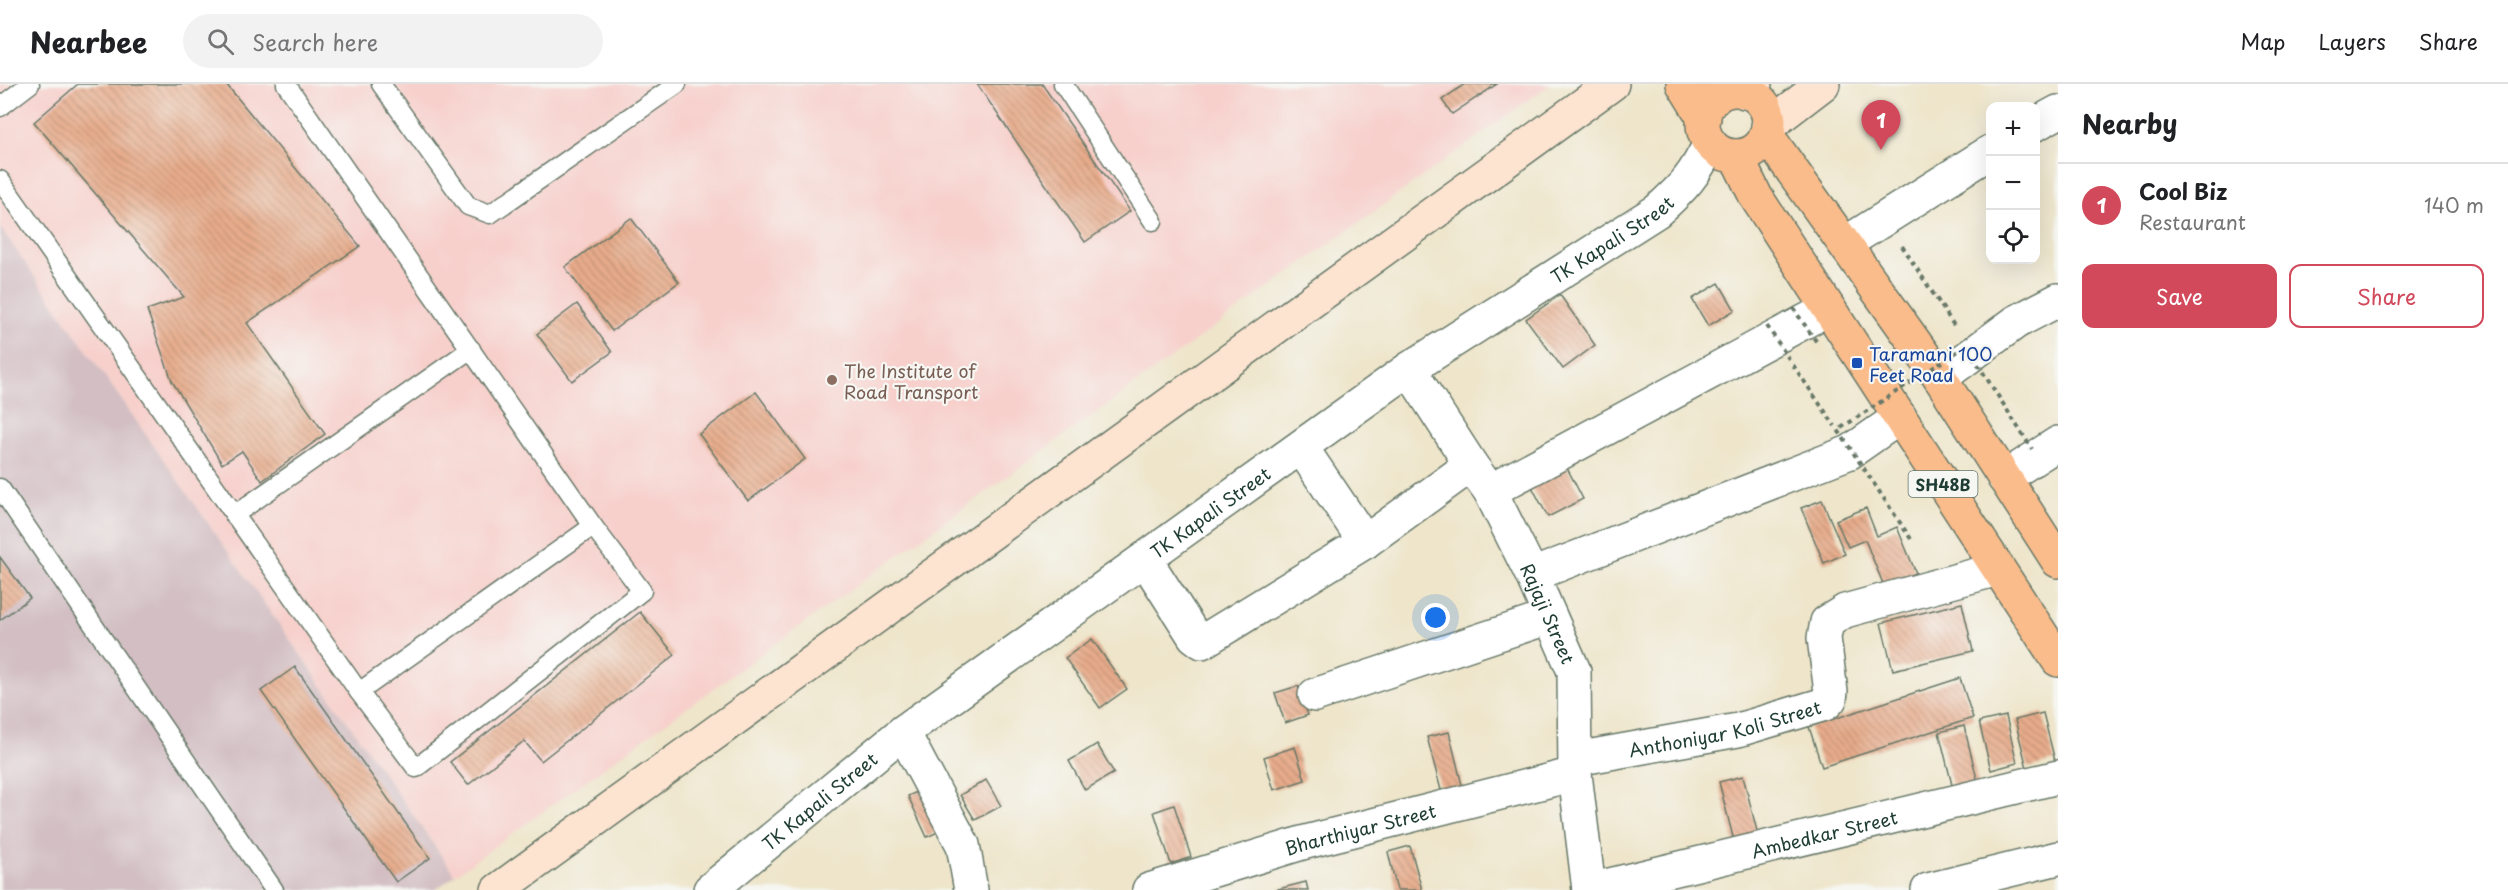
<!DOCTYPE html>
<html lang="en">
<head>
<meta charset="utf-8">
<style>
  body { margin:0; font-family:"Playpen Sans",sans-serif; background:#f2f2f2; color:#202124 }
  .controls { position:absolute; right:18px; top:18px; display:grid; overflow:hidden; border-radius:12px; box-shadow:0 6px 24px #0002 }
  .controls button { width:54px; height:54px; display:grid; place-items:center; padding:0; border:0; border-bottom:2px solid #e0e0e0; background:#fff; color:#202124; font:30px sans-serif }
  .you { position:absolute; left:1436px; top:534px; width:21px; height:21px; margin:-15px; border:4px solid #fff; border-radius:50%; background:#1a73e8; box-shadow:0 0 0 9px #1a73e833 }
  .badge { display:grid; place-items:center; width:39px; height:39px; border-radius:50%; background:#d1495b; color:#fff; font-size:20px; font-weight:700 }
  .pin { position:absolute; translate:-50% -50px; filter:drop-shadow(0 2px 3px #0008) }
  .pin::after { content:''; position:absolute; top:32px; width:21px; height:18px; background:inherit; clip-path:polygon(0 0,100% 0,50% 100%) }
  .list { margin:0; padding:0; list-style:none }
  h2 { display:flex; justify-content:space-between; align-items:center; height:78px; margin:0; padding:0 24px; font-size:26px }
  h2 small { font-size:20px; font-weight:400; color:#757577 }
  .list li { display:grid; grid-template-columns:39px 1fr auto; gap:18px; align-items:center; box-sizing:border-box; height:84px; padding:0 24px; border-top:2px solid #e0e0e0 }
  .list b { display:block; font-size:22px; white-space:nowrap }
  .list p { margin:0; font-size:20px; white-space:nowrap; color:#757577 }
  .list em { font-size:20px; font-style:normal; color:#757577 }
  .actions { display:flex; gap:12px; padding:18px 24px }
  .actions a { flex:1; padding:14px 0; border:2px solid #d1495b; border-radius:12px; text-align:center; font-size:21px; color:#d1495b }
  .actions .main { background:#d1495b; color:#fff }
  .icon { flex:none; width:33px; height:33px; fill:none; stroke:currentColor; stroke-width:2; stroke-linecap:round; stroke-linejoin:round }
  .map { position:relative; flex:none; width:2058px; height:806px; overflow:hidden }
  header { display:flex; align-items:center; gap:36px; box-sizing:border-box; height:84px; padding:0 30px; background:#fff; border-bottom:2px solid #e0e0e0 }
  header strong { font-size:28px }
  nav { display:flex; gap:33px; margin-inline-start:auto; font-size:21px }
  .search { width:420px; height:54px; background:#f2f2f2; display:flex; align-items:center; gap:15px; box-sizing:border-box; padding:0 21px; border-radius:33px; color:#757577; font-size:22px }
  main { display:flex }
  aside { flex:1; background:#fff }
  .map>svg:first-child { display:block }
  .built { fill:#f7d0cc }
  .industrial { fill:#d2bec3 }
  .building { fill:url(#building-back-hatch) }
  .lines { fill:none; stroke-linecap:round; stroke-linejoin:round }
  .lane-casing { stroke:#677868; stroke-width:21 }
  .street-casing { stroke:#677868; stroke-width:36 }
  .secondary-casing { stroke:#677868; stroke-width:36 }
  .primary-casing { stroke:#677868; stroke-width:36 }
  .path { stroke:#677868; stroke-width:4; stroke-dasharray:4.5 4.5; stroke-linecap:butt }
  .lane { stroke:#fff; stroke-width:18 }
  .street { stroke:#fff; stroke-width:33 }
  .secondary { stroke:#fde4d1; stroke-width:33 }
  .primary { stroke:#fabc8b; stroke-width:33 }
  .path-bridge { stroke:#677868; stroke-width:4; stroke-dasharray:4.5 4.5; stroke-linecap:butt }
  .transit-dot { fill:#1a4fb4; stroke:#f6f6f2; stroke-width:2 }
  .education-dot { fill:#8d6e63; stroke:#f6f6f2; stroke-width:2 }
  .labels { text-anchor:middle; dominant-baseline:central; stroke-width:4.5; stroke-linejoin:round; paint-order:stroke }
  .shield { fill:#f6f6f2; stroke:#60746d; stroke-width:1.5 }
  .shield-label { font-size:16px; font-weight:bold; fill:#1f3d34 }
  .street-label { font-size:18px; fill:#1f3d34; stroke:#f6f6f2 }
  .transit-label { font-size:18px; fill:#164399; stroke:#f6f6f2; text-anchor:start }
  .education-label { font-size:18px; fill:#785e54; stroke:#f6f6f2; text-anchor:start }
</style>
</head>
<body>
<header>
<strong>Nearbee</strong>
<div class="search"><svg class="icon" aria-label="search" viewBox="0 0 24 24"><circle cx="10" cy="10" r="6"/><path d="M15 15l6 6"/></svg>Search here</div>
<nav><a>Map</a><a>Layers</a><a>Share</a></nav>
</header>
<main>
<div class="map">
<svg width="2058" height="806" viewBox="0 0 2058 806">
  <defs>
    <pattern id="building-back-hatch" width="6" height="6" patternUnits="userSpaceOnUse" patternTransform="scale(1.5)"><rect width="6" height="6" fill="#e8ac8b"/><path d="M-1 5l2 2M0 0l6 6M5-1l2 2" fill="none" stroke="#bb8d72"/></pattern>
  </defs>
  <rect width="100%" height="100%" fill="#f6f6f2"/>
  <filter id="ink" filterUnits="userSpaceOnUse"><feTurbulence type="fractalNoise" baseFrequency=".0167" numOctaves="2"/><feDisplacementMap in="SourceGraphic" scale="12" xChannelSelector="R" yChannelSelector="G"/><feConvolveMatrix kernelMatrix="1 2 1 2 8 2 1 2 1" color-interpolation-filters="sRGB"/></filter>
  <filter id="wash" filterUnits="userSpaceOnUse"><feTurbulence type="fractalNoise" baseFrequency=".008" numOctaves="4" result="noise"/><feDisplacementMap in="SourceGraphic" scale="24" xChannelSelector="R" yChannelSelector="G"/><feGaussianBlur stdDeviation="1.35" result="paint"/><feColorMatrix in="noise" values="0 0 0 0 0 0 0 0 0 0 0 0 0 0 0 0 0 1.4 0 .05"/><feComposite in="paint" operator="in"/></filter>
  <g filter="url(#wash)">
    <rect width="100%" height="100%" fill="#eee5ca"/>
    <path class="built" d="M0 0H1551L455 791 0 143Z"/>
    <path class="industrial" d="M0 143 455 791 435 806H0Z"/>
    <g id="blocks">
      <g class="building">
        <path d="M78 0H226L360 162 247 239 325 350 262 397 242 367 222 380 172 297 147 226 184 213 34 38Z"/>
        <path d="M977 0H1042L1130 127 1085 158Z"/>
        <path d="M1465 0H1497L1452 30 1442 16Z"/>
        <path d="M631 134 679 198 612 247 565 183Z"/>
        <path d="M1719 199 1735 226 1708 242 1692 215Z"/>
        <path d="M1560 211 1595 261 1563 285 1526 235Z"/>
        <path d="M577 220 612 268 572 297 537 250Z"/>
        <path d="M756 308 805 375 748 417 699 350Z"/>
        <path d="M1565 380 1583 415 1548 433 1530 399Z"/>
        <path d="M1822 416 1845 470 1824 479 1801 424Z"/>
        <path d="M1866 424 1877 452 1897 443 1916 489 1884 502 1865 456 1848 463 1836 436Z"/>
        <path d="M0 473 30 514 0 536Z"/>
        <path d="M1962 519 1973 567 1893 586 1881 539Z"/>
        <path d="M640 528 675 571 541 677 524 657 468 701 450 678Z"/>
        <path d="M1092 555 1127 605 1100 624 1065 574Z"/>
        <path d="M295 583 430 774 396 798 261 607Z"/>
        <path d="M1960 594 1973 634 1822 683 1809 643Z"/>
        <path d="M1298 602 1308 631 1285 639 1275 609Z"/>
        <path d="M2043 629 2055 677 2027 684 2015 636Z"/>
        <path d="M2006 632 2017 679 1991 686 1979 638Z"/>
        <path d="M1964 642 1979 703 1954 709 1939 648Z"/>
        <path d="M1449 648 1463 705 1442 710 1427 653Z"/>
        <path d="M1097 660 1114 689 1085 706 1069 677Z"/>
        <path d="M1295 663 1305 696 1274 706 1264 673Z"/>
        <path d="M1743 692 1759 755 1735 761 1719 698Z"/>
        <path d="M986 696 1001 722 975 736 960 711Z"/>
        <path d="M927 703 947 744 927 753 908 712Z"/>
        <path d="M1174 721 1191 773 1171 780 1154 728Z"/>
        <path d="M1410 762 1422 806H1397L1388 768Z"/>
        <path d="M1306 798 1308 806H1278V805Z"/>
      </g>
    </g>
  </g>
  <g filter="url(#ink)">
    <use href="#blocks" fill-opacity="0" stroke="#677868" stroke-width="1.5"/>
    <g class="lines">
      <defs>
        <g id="lane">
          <path d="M381 0 468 122 490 130 677 0"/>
          <path d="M1063 0 1153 137"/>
          <path d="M0 23 30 0"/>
          <path d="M0 96 359 608 416 684 642 507 593 442 286 0"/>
          <path d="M0 404 274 806"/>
          <path d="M234 431 471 265"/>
          <path d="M359 608 593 442"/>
        </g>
        <g id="street">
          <path d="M2036 40 2058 28"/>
          <path d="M1846 159 1990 68"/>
          <path id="s1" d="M1409 285 1471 381 1490 407 1532 491 1574 587 1575 690 1589 806"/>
          <path d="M1940 294 2016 238 2058 216"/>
          <path d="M1301 363 1365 458"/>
          <path d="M2004 394 2058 359"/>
          <path d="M1490 407 1828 225"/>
          <path d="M1145 475 1194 552 1202 558 1365 458 1471 381"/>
          <path d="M1532 491 1850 368 1900 333"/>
          <path d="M1315 611 1550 533"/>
          <path d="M903 648 963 761 971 806"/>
          <path id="s2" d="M1576 675 1738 646 1825 620 1830 615 1831 608 1824 554 1827 538 1845 527 1998 485"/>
          <path id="s3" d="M710 806 903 648 1409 285 1657 127C1684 103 1695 91 1710 59"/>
          <path id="s4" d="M1149 806 1302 759 1575 690"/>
          <path id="s5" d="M1589 806 2058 693"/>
          <path d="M1928 806 2058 774"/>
        </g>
        <g id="secondary">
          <path d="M1745 8 1755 0"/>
          <path d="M1768 42 1823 0"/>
          <path d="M498 806 1612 0"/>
        </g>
        <g id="primary">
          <path d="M1683 0 1704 34"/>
          <circle cx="1736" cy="39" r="33"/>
          <path d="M1766 50 1940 294 2058 477"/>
          <path d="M1736 72 1756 113 2058 576"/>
        </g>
      </defs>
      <use href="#lane" class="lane-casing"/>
      <use href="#street" class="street-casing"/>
      <use href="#secondary" class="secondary-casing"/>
      <use href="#primary" class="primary-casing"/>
      <g class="path">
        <path d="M1902 162 1955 243"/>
        <path d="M1793 281 1835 342"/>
      </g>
      <use href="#lane" class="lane"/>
      <use href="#street" class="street"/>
      <use href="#secondary" class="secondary"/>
      <use href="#primary" class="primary"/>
      <g class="path-bridge">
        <path d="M1793 224 1818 260"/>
        <path d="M1767 242 1789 275"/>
        <path d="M1911 455 1838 346 1966 262 2032 365"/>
      </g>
    </g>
  </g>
  <rect class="transit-dot" x="1851" y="273" width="12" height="12" rx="3"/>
  <circle class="education-dot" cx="832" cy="296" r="6"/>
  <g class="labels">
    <rect class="shield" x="1908.5" y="387" width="69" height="26" rx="4.5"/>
    <g class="shield-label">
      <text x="1943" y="400">SH48B</text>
    </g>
    <g class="street-label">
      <text stroke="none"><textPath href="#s3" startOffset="1113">TK Kapali Street</textPath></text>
      <text stroke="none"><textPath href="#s3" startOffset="627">TK Kapali Street</textPath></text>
      <text stroke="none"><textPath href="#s1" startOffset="282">Rajaji Street</textPath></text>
      <text stroke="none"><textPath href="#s2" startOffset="152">Anthoniyar Koli Street</textPath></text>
      <text stroke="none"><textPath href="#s3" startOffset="141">TK Kapali Street</textPath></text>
      <text stroke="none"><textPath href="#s4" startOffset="220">Bharthiyar Street</textPath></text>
      <text stroke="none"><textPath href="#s5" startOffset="242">Ambedkar Street</textPath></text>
    </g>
    <g class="transit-label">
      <text x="1869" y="269">Taramani 100<tspan x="1869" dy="21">Feet Road</tspan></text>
    </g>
    <g class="education-label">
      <text x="844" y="286">The Institute of<tspan x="844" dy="21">Road Transport</tspan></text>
    </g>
  </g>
</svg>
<div class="controls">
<button>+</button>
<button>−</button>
<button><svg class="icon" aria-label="locate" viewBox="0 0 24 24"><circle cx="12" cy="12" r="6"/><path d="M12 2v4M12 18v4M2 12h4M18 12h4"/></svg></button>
</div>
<div class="you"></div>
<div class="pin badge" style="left:1881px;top:66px">1</div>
</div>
<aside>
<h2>Nearby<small></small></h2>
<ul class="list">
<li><span class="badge">1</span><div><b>Cool Biz</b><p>Restaurant</p></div><em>140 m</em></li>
</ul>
<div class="actions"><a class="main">Save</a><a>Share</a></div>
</aside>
</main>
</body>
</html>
